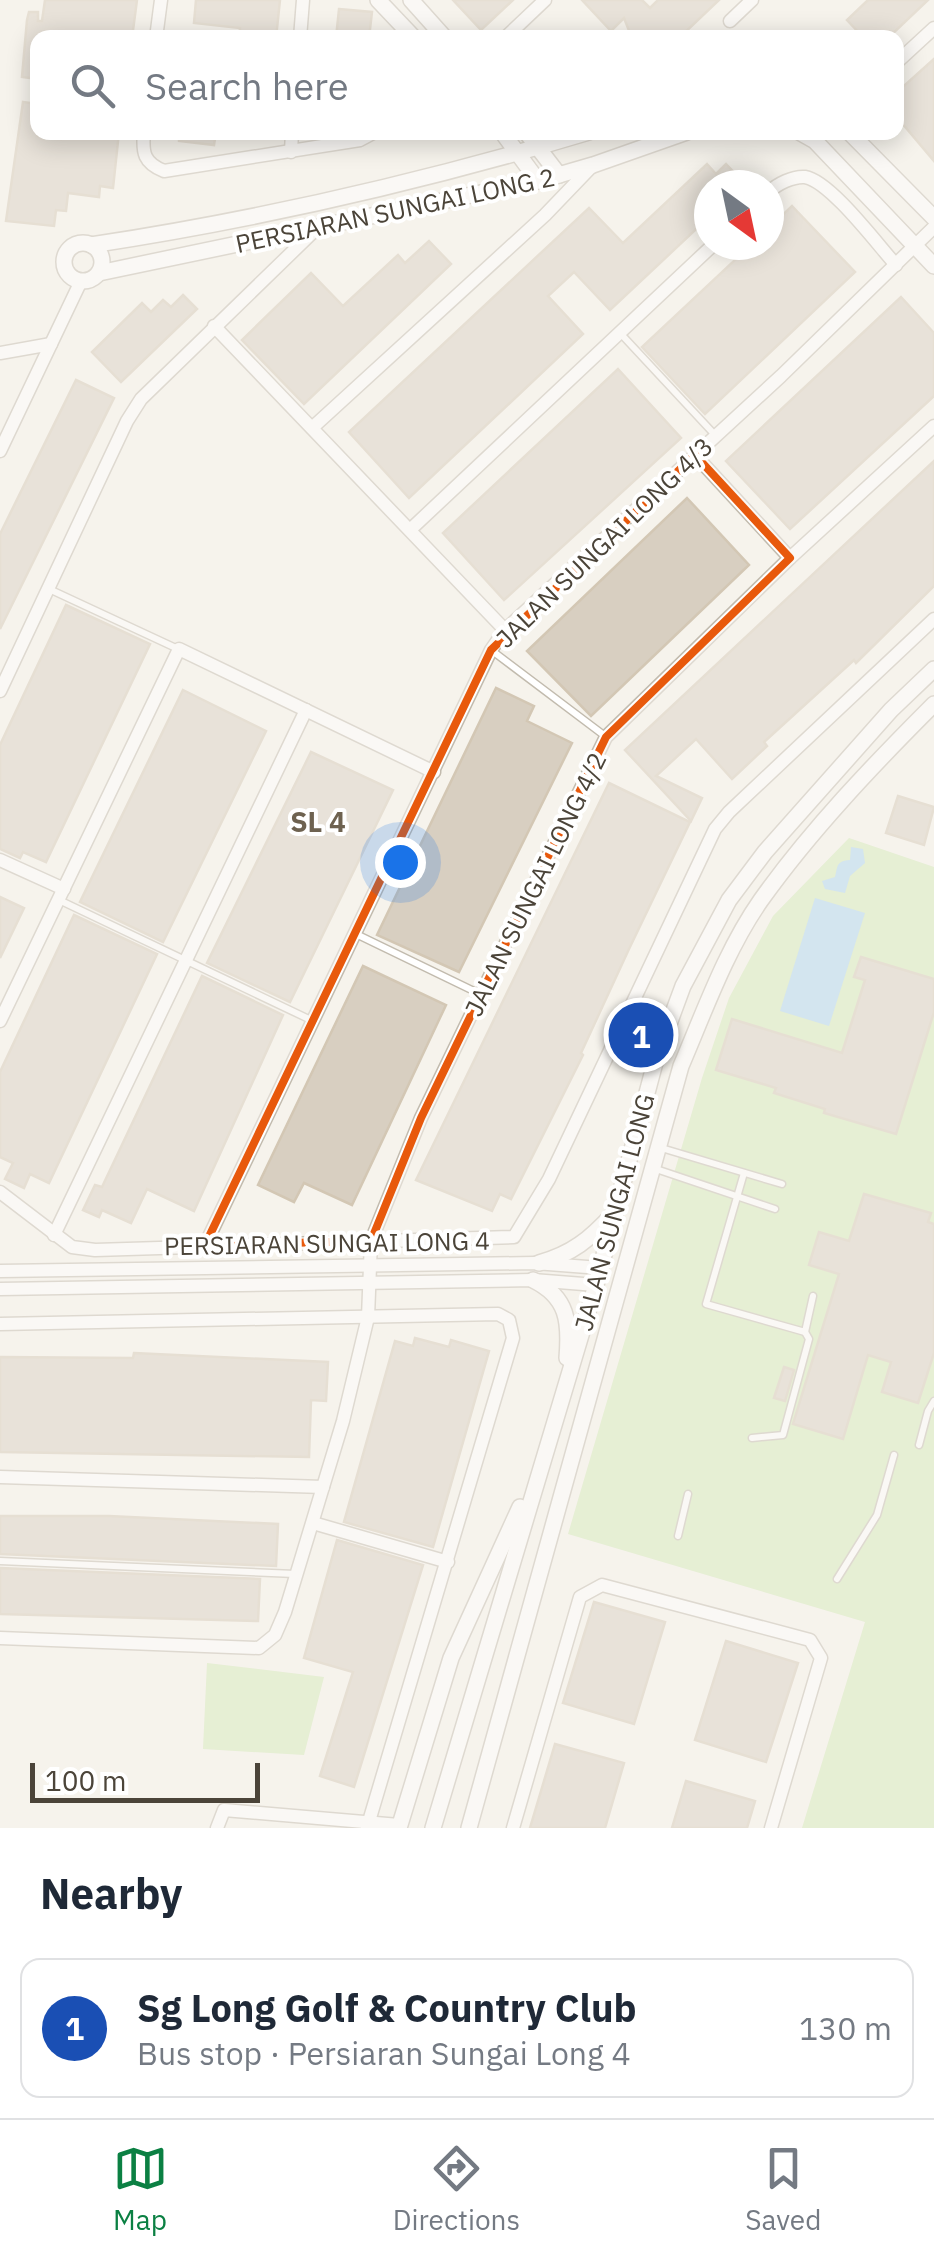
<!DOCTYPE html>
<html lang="en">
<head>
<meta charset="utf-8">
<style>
  body { margin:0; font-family:"IBM Plex Sans",sans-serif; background:#f2f2f3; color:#1f2937 }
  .compass { position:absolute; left:694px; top:170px; width:90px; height:90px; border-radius:50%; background:#fff; box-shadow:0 5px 25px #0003; rotate:147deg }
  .scale { position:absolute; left:30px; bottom:25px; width:230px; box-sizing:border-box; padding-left:10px; border:5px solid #4b4439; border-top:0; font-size:28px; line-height:35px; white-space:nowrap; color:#4b4439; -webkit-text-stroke:8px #fff; paint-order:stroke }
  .you { position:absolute; left:400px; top:862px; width:35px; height:35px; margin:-25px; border:8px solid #fff; border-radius:50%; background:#1a73e8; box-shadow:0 0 0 15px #1a73e833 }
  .badge { display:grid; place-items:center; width:65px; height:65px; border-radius:50%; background:#0b8043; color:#fff; font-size:32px; font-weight:700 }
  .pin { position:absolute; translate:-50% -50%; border:5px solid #fff; box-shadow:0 2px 10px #0006 }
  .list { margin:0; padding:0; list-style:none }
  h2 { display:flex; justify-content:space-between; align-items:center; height:130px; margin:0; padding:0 40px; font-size:42px }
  h2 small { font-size:32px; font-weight:400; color:#747a83 }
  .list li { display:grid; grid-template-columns:65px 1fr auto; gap:30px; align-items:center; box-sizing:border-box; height:140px; margin:0 20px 20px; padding:0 20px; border:2px solid #e0e1e3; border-radius:20px }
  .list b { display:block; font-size:38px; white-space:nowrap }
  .list p { margin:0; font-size:32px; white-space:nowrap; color:#747a83 }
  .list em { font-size:32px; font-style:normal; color:#747a83 }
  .icon { flex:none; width:55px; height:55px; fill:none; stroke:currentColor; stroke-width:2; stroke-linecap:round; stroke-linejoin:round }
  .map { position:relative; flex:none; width:934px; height:1828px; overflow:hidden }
  .search { position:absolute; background:#fff; box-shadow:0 5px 25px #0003; left:30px; right:30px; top:30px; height:110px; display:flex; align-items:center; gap:25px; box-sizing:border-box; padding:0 35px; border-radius:20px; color:#747a83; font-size:38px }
  .sheet { height:290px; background:#fff }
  nav { display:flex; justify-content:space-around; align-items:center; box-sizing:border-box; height:140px; border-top:2px solid #e0e1e3; background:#fff; font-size:28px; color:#747a83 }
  nav a { display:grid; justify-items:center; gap:5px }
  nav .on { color:#0b8043 }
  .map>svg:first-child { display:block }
  .green { fill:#d2eab5 }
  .water { fill:#a9d4f2 }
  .building { fill:#d8cfc1; stroke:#d3c7b4; stroke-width:2.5 }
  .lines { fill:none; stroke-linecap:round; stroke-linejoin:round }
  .service-casing { stroke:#c2bbae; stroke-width:9 }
  .minor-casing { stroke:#c2bbae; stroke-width:15 }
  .tertiary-casing { stroke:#c2bbae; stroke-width:18 }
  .service { stroke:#fff; stroke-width:6 }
  .minor { stroke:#fff; stroke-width:12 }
  .tertiary { stroke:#fff; stroke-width:15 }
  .marked { fill:none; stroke:#e8590c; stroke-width:8; stroke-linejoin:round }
  .labels { text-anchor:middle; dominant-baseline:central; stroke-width:8; stroke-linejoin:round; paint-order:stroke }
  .street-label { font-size:25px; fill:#4b4439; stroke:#fff }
  .neighbourhood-label { font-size:28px; font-weight:bold; fill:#6e6250; stroke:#fff }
</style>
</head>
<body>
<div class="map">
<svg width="934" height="1828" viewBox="0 0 934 1828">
  <rect width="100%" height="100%" fill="#f6f3ec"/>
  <g class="green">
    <path d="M849 838 934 867V1828H802L865 1622 568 1534 702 1078 729 998 773 916Z"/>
    <path d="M207 1663 324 1677 304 1755 203 1749Z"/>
  </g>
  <g class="water">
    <path d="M851 847 863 849 865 863 850 876 845 893 825 889 822 881 835 877C838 866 836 861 850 860Z"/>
    <path d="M815 898 865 913 829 1026 780 1011Z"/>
  </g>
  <g class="building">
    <path d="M45 0H137L132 38H38V79L22 77 27 20 29 12H38V21H42Z"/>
    <path d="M196 0H280L276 38H239L240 28 194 23Z"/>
    <path d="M453 0H513L481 30Z"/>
    <path d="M582 0H642L650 8 658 0H719L679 38H632L624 18 611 31Z"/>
    <path d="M868 0H928L888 38H864L847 20Z"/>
    <path d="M339 9 372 12 369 38H336Z"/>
    <path d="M934 59V161L896 116V93Z"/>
    <path d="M23 102 38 104V136L61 139 62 132H119L113 188 100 186 99 197 68 193 66 211 56 210 54 226 6 221Z"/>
    <path d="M179 132H216L214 145 179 141Z"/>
    <path d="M707 164 716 174 726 164 746 185H709V217L610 310 574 272 548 296 583 334 409 498 349 432 589 208 623 243Z"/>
    <path d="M792 206 855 272 705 414 642 347 751 245H769V228Z"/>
    <path d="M429 241 451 264 304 404 242 340 311 273 343 306 398 255 405 263Z"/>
    <path d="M183 295 197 309 121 382 92 352 142 303 151 312 163 300 171 307Z"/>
    <path d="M901 297 934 333V396L790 529 726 461Z"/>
    <path d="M618 369 681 438 504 600 443 533Z"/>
    <path d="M76 380 114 398 0 629V534Z"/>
    <path d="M934 461V586L856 663 854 660 764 742 767 746 732 779 696 739 656 776 702 798 691 821 625 750Z"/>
    <path d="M687 498 749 565 591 716 527 651Z"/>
    <path d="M66 605 150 644 46 862 23 852 20 858 0 849V745Z"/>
    <path d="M496 688 534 706 527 721 572 743 459 972 377 935Z"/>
    <path d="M183 690 266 731 163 942 80 902Z"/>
    <path d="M311 752 393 790 290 1002 207 963Z"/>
    <path d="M609 783 690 822 629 949 581 1053 583 1055 511 1199 500 1194 492 1211 416 1180Z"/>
    <path d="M898 796 934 807 924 845 886 833Z"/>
    <path d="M0 897 24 908 0 958Z"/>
    <path d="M74 915 157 954 49 1183 30 1174 24 1188 5 1179 13 1163 0 1157V1072Z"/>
    <path d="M861 957 934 979V1012L896 1134 824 1113 825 1109 774 1093 776 1088 716 1070 732 1019 842 1053 865 980 854 977Z"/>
    <path d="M363 966 446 1005 352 1205 304 1183 294 1202 258 1185Z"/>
    <path d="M202 976 283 1015 194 1211 147 1189 131 1223 102 1210 99 1217 83 1210 95 1185 102 1187Z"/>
    <path d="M864 1194 931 1213 928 1222 934 1224V1353L918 1403 882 1392 891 1362 868 1355 843 1439 793 1424 839 1274 809 1265 819 1232 849 1241Z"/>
    <path d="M415 1338 449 1347 451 1340 489 1351 433 1547 344 1522 395 1341 413 1346Z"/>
    <path d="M134 1353 328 1362 326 1401 311 1400 309 1457 0 1452V1357L133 1358Z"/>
    <path d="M784 1367 794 1370 785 1401 774 1398Z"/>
    <path d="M0 1516H109L278 1524 276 1566 0 1554Z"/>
    <path d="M337 1540 423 1565 354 1787 320 1776 353 1672 304 1658Z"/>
    <path d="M0 1568 260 1579 258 1621 0 1614Z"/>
    <path d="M594 1602 665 1622 634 1724 563 1703Z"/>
    <path d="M726 1641 798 1663 766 1762 695 1740Z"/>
    <path d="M555 1744 624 1763 605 1828H530Z"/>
    <path d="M686 1781 755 1801 747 1828H672Z"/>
  </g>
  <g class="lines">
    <defs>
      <g id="service">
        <path d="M621 334 715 435"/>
        <path d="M49 589 178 649"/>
        <path d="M491 650 605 736"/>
        <path d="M59 900 313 1021"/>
        <path d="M356 934 480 994"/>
        <path d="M658 1147 782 1184"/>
        <path d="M653 1168 775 1209"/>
        <path d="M744 1173 706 1304 805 1332 813 1296"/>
        <path d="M752 1438 783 1435 809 1339 805 1332"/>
        <path d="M919 1445 928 1411 934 1401"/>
        <path d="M678 1536 688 1494"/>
        <path d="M0 1561 295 1574"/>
        <path d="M837 1579 877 1515 894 1455"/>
      </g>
      <g id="minor">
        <path d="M730 21 752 0"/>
        <path d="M156 38 161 0"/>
        <path d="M300 38 303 0"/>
        <path d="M505 38 545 0"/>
        <path d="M896 63 934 28"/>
        <path d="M144 132C142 153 144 163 164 171L360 140 375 132"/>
        <path d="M291 152 292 132"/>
        <path d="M769 192C777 184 793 176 805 177 830 181 877 244 896 265"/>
        <path d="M214 326 505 630"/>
        <path d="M0 353 51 344"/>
        <path d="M312 428 545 215 593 165"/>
        <path d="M0 451 81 281"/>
        <path d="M695 455 790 558"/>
        <path d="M411 529 713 245"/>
        <path d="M0 691 127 421 141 399 317 228"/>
        <path d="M0 860 64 889"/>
        <path d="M0 1021 179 649 434 772"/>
        <path d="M0 1192 72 1247 95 1250 514 1237 549 1179 715 829 729 812 934 619"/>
        <path d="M54 1235 306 710"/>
        <path d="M205 1245 491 650 505 630 781 376 934 227"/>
        <path d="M0 1271 535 1263 600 1268"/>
        <path d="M0 1289 533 1280 596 1285"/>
        <path d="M0 1324 498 1314 509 1320 513 1338 367 1828"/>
        <path d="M0 1477 323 1487"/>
        <path d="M313 1523 448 1562"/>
        <path d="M0 1638 259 1648 275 1635 285 1612 343 1421 368 1317 371 1241 421 1118 606 737 790 558 934 426"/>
        <path d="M217 1828 224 1810 399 1825"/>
        <path d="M513 1828 580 1597 602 1585 810 1640 821 1658 771 1828"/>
      </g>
      <g id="tertiary">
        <path d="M378 0 414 38"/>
        <path d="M411 0 445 38"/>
        <path d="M502 132 538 181"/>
        <path d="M526 132 559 175"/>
        <path d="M799 132 815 141 934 266"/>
        <path d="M849 132 934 218"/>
        <circle cx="83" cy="262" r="19"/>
        <path d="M91 245C256 220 429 180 589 132"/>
        <path d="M99 273 538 181 593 165 687 132"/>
        <path d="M539 1263C572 1254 590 1239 613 1214"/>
        <path d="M533 1280C568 1297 570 1322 567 1358"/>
        <path d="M399 1828 451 1658 520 1507"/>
        <path d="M433 1828 596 1285 656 1059 683 986 729 900 765 852 891 710 934 669"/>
        <path d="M469 1828 681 1066C705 1010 726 950 761 900 811 830 873 765 934 704"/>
      </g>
    </defs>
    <use href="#service" class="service-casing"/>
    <use href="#minor" class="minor-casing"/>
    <use href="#tertiary" class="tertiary-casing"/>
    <use href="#service" class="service"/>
    <use href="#minor" class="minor"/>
    <use href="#tertiary" class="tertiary"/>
  </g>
  <path d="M0 0H934V1828H0ZM695 455 790 558 606 737 421 1118 371 1241 205 1245 491 650Z" fill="#f6f3ec" fill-opacity=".55" fill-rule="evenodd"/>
  <path class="marked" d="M695 455 790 558 606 737 421 1118 371 1241 205 1245 491 650Z"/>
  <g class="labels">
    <g class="street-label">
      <text transform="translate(395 210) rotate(-12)">PERSIARAN SUNGAI LONG 2</text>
      <text transform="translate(604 542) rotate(-44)">JALAN SUNGAI LONG 4/3</text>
      <text transform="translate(535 884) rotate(-64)">JALAN SUNGAI LONG 4/2</text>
      <text transform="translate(614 1212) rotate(-75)">JALAN SUNGAI LONG</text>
      <text transform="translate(327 1243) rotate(-1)">PERSIARAN SUNGAI LONG 4</text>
    </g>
    <g class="neighbourhood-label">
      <text x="318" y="821">SL 4</text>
    </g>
  </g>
</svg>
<svg class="compass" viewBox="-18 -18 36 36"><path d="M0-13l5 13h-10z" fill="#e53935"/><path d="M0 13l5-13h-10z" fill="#747a83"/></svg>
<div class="scale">100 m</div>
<div class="you"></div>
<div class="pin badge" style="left:641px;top:1035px;background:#1a4fb4">1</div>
<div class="search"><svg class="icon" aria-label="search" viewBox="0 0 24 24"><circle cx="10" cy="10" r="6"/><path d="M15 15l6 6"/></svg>Search here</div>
</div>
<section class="sheet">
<h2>Nearby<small></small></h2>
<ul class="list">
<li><span class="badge" style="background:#1a4fb4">1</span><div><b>Sg Long Golf &amp; Country Club</b><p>Bus stop · Persiaran Sungai Long 4</p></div><em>130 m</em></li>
</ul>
</section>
<nav>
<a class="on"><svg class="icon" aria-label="map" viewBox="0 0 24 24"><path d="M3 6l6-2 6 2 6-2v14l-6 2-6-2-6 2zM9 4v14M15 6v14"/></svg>Map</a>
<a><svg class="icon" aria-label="directions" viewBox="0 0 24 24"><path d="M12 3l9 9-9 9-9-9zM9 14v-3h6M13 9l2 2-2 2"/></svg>Directions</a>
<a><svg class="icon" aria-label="saved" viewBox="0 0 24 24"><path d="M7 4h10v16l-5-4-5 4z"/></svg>Saved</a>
</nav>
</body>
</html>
